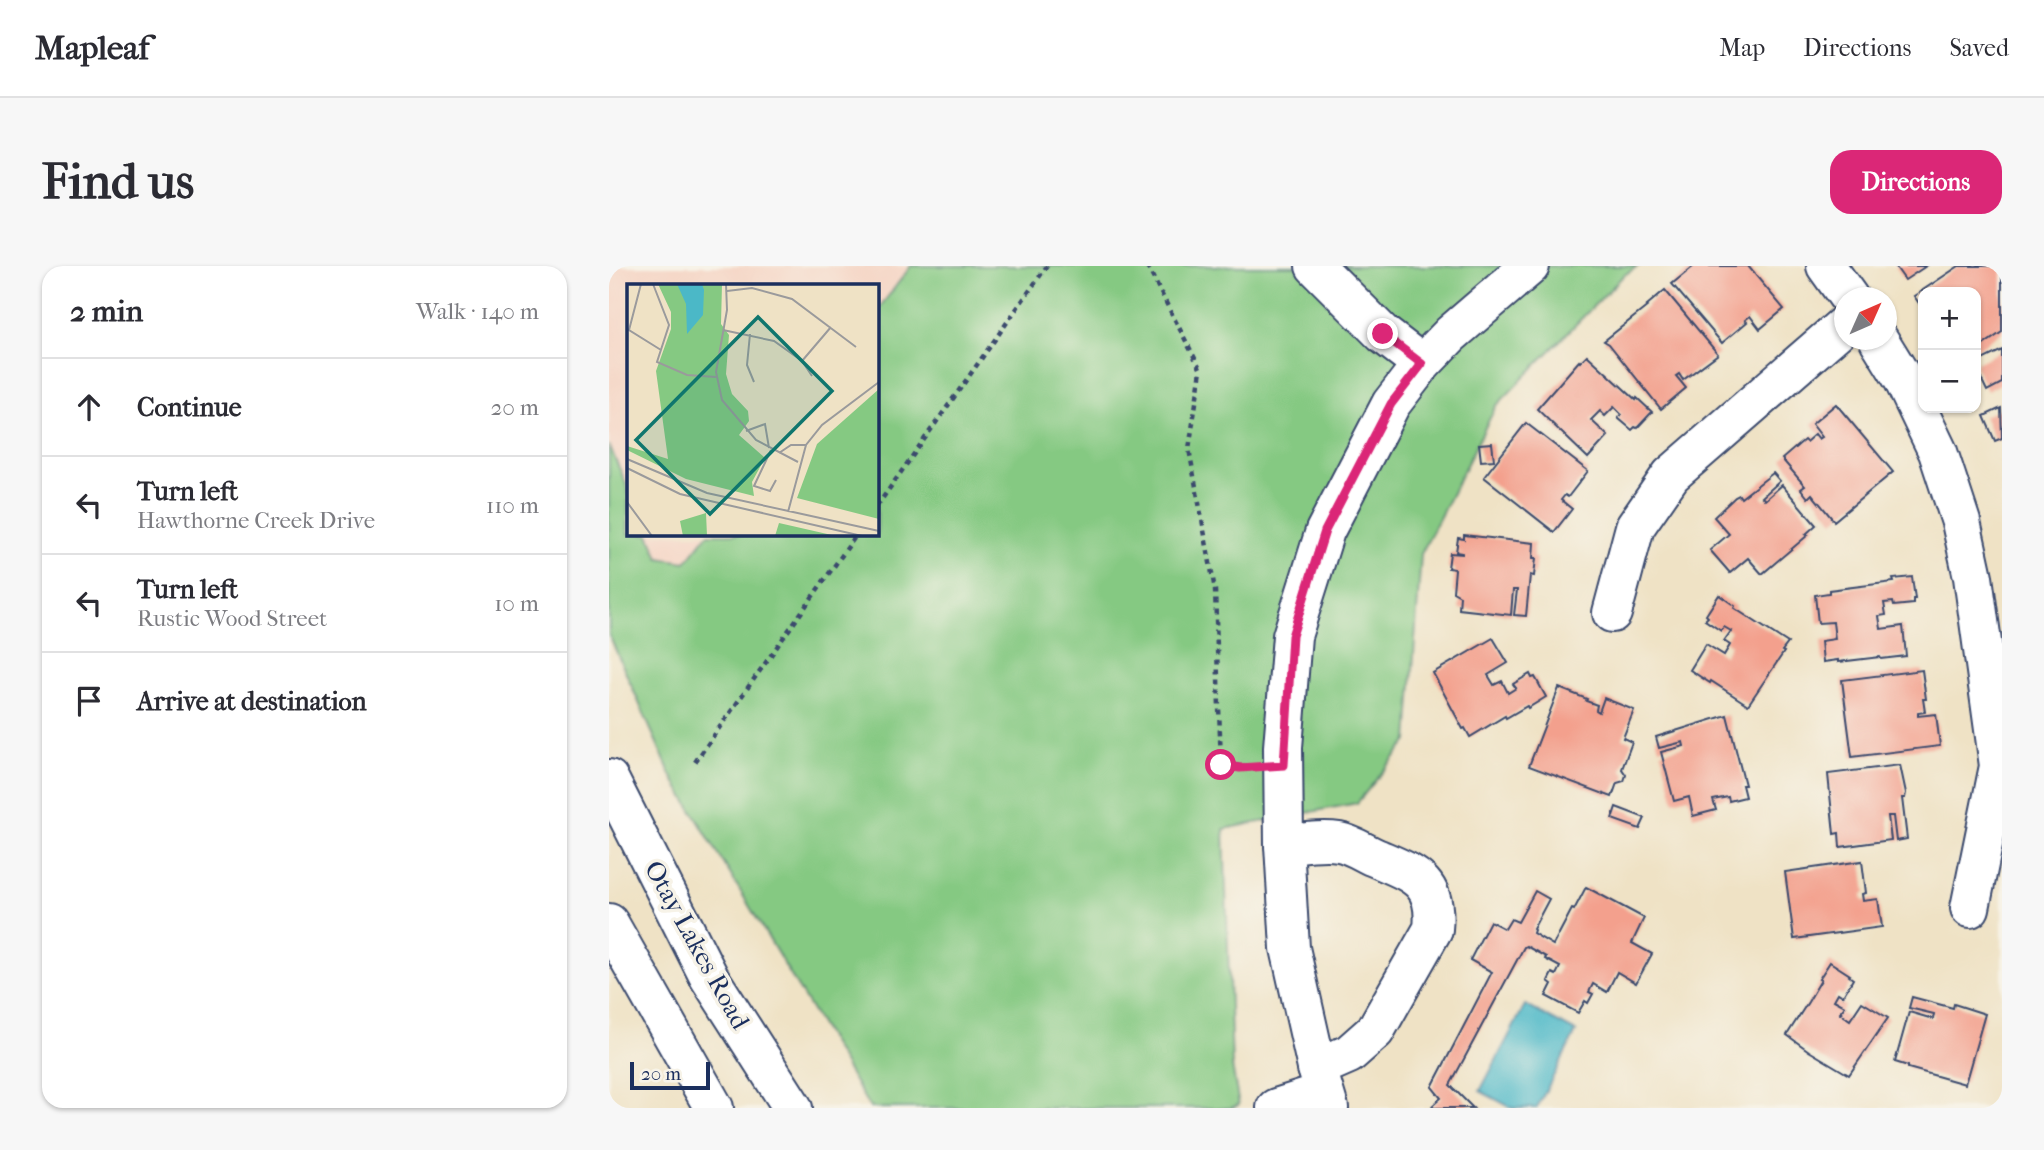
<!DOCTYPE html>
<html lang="en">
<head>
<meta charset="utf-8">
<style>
  body { margin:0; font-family:"IM FELL French Canon",serif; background:#f7f7f7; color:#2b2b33 }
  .controls { position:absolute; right:21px; top:21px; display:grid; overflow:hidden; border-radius:14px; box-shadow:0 2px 5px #0004 }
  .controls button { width:63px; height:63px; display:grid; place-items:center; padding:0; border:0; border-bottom:2px solid #e1e1e2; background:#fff; color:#2b2b33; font:35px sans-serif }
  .compass { position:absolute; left:1225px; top:21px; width:63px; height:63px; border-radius:50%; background:#fff; box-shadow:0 2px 5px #0004; rotate:45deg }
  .scale { position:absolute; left:21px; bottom:18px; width:80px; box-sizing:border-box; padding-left:7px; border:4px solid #1b2f5e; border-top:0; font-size:19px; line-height:24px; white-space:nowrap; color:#1b2f5e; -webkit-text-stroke:5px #f7f3e8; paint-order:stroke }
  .stop { position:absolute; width:21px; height:21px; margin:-16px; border:5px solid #db2777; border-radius:50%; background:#fff }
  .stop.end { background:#db2777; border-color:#fff; box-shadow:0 2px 7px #0008 }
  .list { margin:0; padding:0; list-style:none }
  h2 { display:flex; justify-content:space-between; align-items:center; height:91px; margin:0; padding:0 28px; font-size:30px }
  h2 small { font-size:23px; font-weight:400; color:#7c7c81 }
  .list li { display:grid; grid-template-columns:46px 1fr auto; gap:21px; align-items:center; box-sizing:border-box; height:98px; padding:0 28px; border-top:2px solid #e1e1e2 }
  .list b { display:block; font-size:26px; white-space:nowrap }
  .list p { margin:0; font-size:23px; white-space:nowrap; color:#7c7c81 }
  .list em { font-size:23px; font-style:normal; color:#7c7c81 }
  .icon { flex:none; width:38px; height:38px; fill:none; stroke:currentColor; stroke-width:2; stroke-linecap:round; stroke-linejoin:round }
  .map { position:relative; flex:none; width:1393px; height:842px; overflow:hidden; border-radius:21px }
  header { display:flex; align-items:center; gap:42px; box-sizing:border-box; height:98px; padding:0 35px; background:#fff; border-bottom:2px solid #e1e1e2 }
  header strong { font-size:33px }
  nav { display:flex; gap:38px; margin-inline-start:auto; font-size:24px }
  .intro { display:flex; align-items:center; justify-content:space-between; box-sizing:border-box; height:168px; padding:0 42px }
  h1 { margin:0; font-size:49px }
  .button { padding:18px 32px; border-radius:21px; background:#db2777; color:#fff; font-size:24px; font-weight:700 }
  main { display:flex; gap:42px; padding:0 42px }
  aside { flex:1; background:#fff; border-radius:21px; box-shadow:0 2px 5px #0004 }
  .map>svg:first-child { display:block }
  .built { fill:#f5d3c2 }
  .green { fill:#85c982; stroke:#507c70; stroke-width:2 }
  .water { fill:#4bb8c7; stroke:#337492; stroke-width:2 }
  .building { fill:#f3a08d }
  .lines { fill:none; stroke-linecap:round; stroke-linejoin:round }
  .minor-casing { stroke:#3b4a6d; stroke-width:42 }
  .major-casing { stroke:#3b4a6d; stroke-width:42 }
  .path { stroke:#3b4a6d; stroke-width:4.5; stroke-dasharray:5 5; stroke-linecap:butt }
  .minor { stroke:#fff; stroke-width:38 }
  .major { stroke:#fff; stroke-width:38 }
  .route { stroke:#db2777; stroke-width:9 }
  .labels { text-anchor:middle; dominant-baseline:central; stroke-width:7; stroke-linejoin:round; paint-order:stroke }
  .street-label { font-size:26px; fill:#1b2f5e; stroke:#f7f3e8 }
  .inset-road { fill:none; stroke:#9a9a9c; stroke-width:2 }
  .view { fill:#0f766e; fill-opacity:0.15; stroke:#0f766e; stroke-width:3.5 }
  .inset-edge { fill:none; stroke:#1b2f5e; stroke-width:3.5 }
</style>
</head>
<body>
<header>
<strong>Mapleaf</strong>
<nav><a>Map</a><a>Directions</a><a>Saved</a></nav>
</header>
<div class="intro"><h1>Find us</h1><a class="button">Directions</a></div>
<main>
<aside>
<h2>2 min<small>Walk · 140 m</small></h2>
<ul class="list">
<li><svg class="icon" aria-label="ahead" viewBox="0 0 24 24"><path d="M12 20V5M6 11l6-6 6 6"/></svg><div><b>Continue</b></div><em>20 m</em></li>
<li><svg class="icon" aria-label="left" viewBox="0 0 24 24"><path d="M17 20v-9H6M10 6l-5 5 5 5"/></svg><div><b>Turn left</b><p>Hawthorne Creek Drive</p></div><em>110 m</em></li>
<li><svg class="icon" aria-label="left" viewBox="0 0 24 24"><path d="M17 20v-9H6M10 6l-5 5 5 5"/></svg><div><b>Turn left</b><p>Rustic Wood Street</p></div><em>10 m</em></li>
<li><svg class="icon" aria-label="arrive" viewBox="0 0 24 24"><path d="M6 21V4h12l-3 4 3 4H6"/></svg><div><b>Arrive at destination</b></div></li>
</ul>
</aside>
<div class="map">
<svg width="1393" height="842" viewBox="0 0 1393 842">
  <rect width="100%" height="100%" fill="#f7f3e8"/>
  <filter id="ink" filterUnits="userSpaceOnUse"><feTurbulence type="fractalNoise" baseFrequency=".0143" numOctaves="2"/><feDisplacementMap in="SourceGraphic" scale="14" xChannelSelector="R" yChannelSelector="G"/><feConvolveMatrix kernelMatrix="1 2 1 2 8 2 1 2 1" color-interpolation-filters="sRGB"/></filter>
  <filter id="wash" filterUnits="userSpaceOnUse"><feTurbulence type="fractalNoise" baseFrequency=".00686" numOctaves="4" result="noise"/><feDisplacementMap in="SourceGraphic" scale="28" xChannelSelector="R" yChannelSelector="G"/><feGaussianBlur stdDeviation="1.57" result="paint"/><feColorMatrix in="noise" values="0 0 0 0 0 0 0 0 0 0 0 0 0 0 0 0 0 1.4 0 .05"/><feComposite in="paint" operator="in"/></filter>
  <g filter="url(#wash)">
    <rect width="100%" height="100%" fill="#efe2c5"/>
    <g class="built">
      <path d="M0 0H302L268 45V19H19V222L0 179Z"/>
      <path d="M40 268H99L77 296 50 292Z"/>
    </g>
    <path class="green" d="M302 0H1029L1014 10 887 140 812 288 799 475 748 537 615 563 623 800 630 839 621 842H261L62 509 0 369V179L19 222V268H40L50 292 77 296 99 268H268V45Z"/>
    <path class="water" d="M916 739 967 766 928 842H903L871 825Z"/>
    <g id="blocks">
      <g class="building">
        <path d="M1085 0H1139L1175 43 1151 63 1141 50 1136 54 1138 56 1113 77 1063 18Z"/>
        <path d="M1286 0H1317L1296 14Z"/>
        <path d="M1350 0H1393V66L1367 84V26H1314V43L1305 30Z"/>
        <path d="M1056 24 1109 88 1074 114 1070 108 1067 110 1077 122 1052 143 1000 78 995 75 1039 40 1038 39Z"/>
        <path d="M1393 84V117L1378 125 1367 102V97Z"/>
        <path d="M978 89 1027 134 1028 132 1043 146 1028 162 1026 161 1023 164 1009 152 1012 148 1005 141 996 150 991 145 982 154 999 170 979 192 928 143 970 95 971 96Z"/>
        <path d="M1227 138 1284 206 1225 255 1203 228 1199 232 1192 223 1196 220 1173 193 1195 174 1197 176 1206 168 1210 173 1213 171 1203 158Z"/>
        <path d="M1392 142 1393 172 1386 175 1375 150Z"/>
        <path d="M917 157 979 205 959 231 956 229 952 234 963 243 945 266 875 211Z"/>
        <path d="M883 177 885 194 872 195 870 178Z"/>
        <path d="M1164 207 1171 215 1153 231 1156 234 1173 219 1207 259 1197 268 1199 269 1153 308 1139 292 1121 307 1101 284 1120 268 1105 251 1126 231 1130 229 1132 232Z"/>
        <path d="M855 269 925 277 924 292H927L925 310 921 309 917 350 905 349 908 324H904L902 349 850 343 851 330 844 326 846 303 839 302 841 287 853 288V287L847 286 849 272 855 273Z"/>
        <path d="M1303 311 1306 333H1304V338L1285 340 1284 336 1275 337 1277 349 1270 350 1272 363 1294 360 1297 390 1272 393 1271 391 1229 396V394L1214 396 1212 375 1226 373 1224 356 1209 357 1206 329 1220 327V324L1285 316 1284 313Z"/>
        <path d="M1110 329 1126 340 1125 342 1179 377 1173 385 1175 386 1139 439 1102 415 1101 417 1081 404 1097 378 1115 389 1121 379 1115 375 1122 365 1115 361 1112 365 1096 354 1099 351 1097 349Z"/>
        <path d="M884 372 899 397 879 409 885 419 893 415 899 427 907 422 904 418 921 408 923 412 926 411 937 431 919 442 918 440 897 452 896 450 861 471 856 462 854 463 824 407Z"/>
        <path d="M1313 404 1317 433H1314L1316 446 1309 447V450L1327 448 1331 480 1243 491 1233 414Z"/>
        <path d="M950 422 978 433 977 435 988 439 987 444 990 446 995 432 1025 444 1014 472 1023 476 1013 503 1017 509 1015 515 1008 517 1003 531 920 500Z"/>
        <path d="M1118 449 1136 519H1133L1136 531 1120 535 1119 531 1104 534 1107 544 1084 550 1080 531 1065 535 1052 486 1075 480 1074 476 1050 482 1047 471Z"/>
        <path d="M1291 499 1297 527 1296 532H1293L1298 573 1287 575 1284 550H1279L1282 574 1231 581 1230 567 1225 568 1219 508Z"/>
        <path d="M1007 541 1036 552 1031 563 1003 553Z"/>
        <path d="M1253 595 1257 627 1253 628 1254 635 1269 633 1273 661 1185 673 1176 606Z"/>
        <path d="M977 621 1035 652 1023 677 1043 688 1027 717 1008 706 998 726 984 718 980 726 984 728 979 737 976 735 969 747 937 730 943 718 939 715 943 707 947 709 951 701 936 693 937 691 917 680 915 681 841 819 864 842H825L823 840 832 832 823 821 883 706 861 694 881 655 896 663 902 653 909 656 926 625 940 633 924 663 925 664 924 667 944 679 963 643 965 644Z"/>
        <path d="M1221 696 1241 709 1240 710 1244 713 1234 730 1229 727 1225 734 1236 740 1231 747 1241 754 1253 736 1279 752 1240 809 1200 785 1178 769 1199 736 1212 714 1210 713Z"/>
        <path d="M1303 731 1344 742 1345 738 1376 748 1356 818 1299 802V800L1286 796 1300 746 1324 753 1325 748 1300 742Z"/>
      </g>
    </g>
  </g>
  <g filter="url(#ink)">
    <use href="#blocks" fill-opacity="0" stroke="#3b4a6d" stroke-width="2"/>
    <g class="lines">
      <defs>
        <g id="minor">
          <path d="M706 0 774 68 813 98"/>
          <path d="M1217 0 1240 32"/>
          <path d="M1270 74 1294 113 1329 186 1352 256 1364 311 1390 500 1361 642"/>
          <path d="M1003 347 1026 261 1062 209 1236 58"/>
          <path d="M675 579C693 577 712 573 730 576 742 578 754 586 765 591 804 608 829 614 824 663L766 765 740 788 708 802"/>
          <path d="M667 842 714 827"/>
          <path d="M720 842 708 802 681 682 675 579 674 481 683 370 716 265 782 138 813 98 842 68 921 0"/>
        </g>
        <g id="major">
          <path d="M0 513 100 711 184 842"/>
          <path d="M0 657 105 842"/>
        </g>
      </defs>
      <use href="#minor" class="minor-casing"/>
      <use href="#major" class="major-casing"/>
      <g class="path">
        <path d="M538 0 592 104 580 183 606 324 612 499 642 501"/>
        <path d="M268 240 438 0"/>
        <path d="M86 496 248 268"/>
      </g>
      <use href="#minor" class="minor"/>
      <use href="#major" class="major"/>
    </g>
  </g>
  <g class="lines" filter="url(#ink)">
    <path class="route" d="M612 499 631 502 675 499 683 370 716 265 782 138 813 98 774 68"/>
  </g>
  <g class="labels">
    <g class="street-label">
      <text transform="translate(88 679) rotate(61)">Otay Lakes Road</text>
    </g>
  </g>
  <g transform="translate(18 18)">
    <rect width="252" height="252" fill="#efe2c5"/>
    <path d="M31 0H95L94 40 102 51 99 90 105 110 121 127 122 137 112 151 138 174 125 198 127 212 59 195 0 166V162L41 175 29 87 44 45V28ZM252 105V235L170 214 190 160ZM79 229 80 252H56L53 237ZM152 239 209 252H148Z" fill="#85c982"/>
    <path d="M50 0H75L77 6 76 31 60 50 59 20Z" fill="#4bb8c7"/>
    <path class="inset-road" d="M14 0 2 46 34 66M26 0 42 41 30 78 60 91 89 93M99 0 100 26 89 88 95 116 129 156 171 178M100 7 125 4 165 15 229 63M96 46 147 57 175 77 185 92M123 50 120 81 127 98M175 77 204 43M119 147 138 140 142 164M144 166 127 202 143 207 149 196M152 169 164 161H179M0 175 80 209 252 247M0 184 53 210 235 252M0 218 25 252M161 228 179 161 195 141 252 98"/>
    <path class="view" d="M131 33 205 107 83 230 9 156Z"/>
    <rect width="252" height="252" class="inset-edge"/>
  </g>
</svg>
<div class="controls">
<button>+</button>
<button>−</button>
</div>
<svg class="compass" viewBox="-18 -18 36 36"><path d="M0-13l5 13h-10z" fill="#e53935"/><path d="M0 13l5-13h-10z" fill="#7c7c81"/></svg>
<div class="scale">20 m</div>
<div class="stop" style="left:612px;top:499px"></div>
<div class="stop end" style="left:774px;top:68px"></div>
</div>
</main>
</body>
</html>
